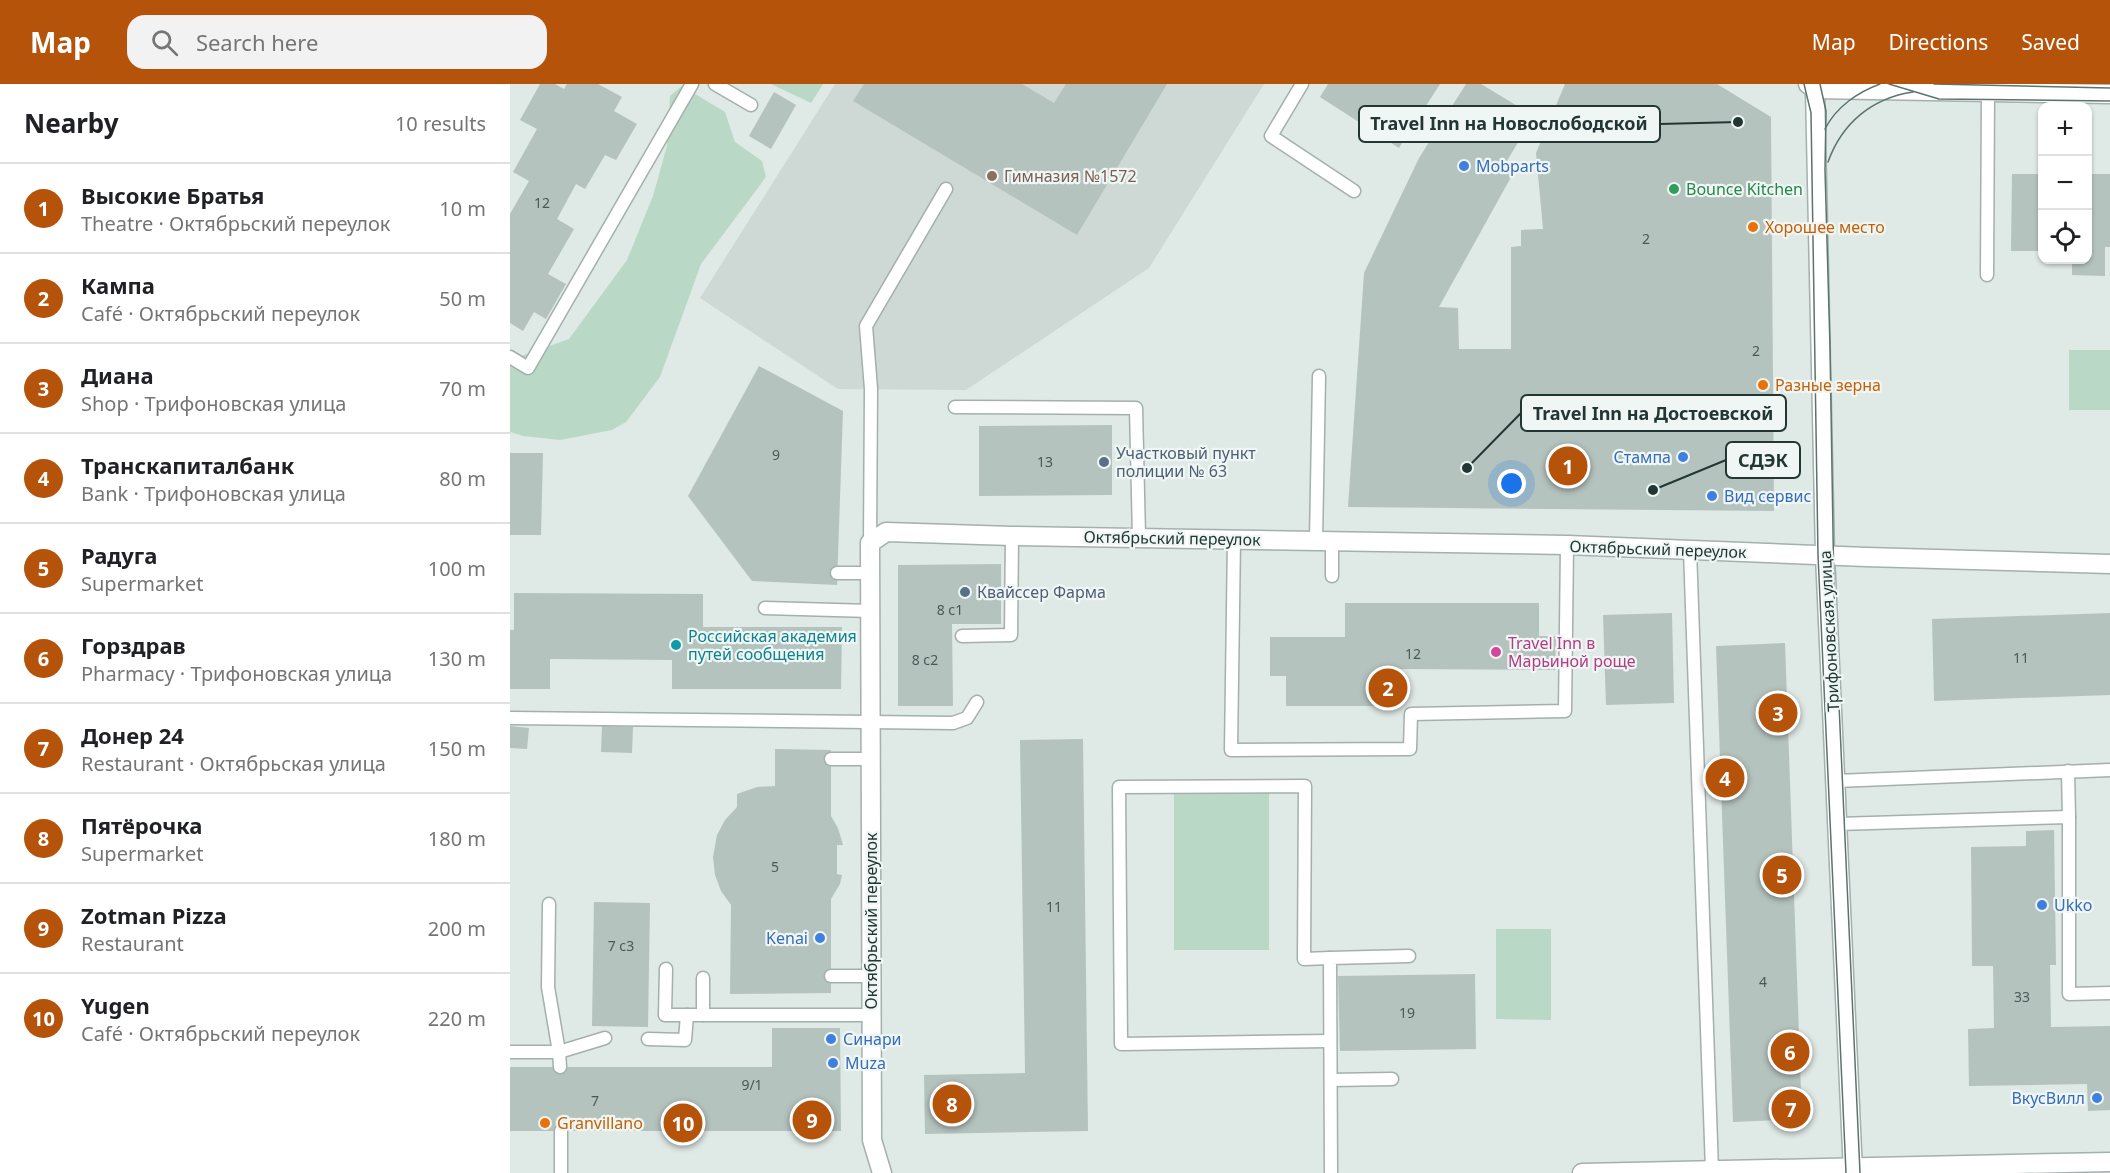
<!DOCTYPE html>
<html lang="en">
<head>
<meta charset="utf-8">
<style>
  body { margin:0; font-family:"Noto Sans",sans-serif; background:#f2f2f2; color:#202124 }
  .controls { position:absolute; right:18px; top:18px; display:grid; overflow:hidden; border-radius:12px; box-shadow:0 2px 4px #0004 }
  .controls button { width:54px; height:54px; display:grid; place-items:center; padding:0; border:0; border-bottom:2px solid #e0e0e0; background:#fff; color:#202124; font:30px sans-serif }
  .you { position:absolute; left:1002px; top:400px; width:21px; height:21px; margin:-15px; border:4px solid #fff; border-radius:50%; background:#1a73e8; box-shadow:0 0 0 9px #1a73e833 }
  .badge { display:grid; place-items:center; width:39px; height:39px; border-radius:50%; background:#b45309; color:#fff; font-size:20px; font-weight:700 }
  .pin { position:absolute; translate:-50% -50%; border:3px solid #fff; box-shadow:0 2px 6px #0006 }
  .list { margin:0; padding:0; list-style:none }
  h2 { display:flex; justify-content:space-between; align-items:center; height:78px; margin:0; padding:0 24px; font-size:26px }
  h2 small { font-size:20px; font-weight:400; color:#757577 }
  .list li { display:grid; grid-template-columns:39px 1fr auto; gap:18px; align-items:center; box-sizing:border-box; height:90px; padding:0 24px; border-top:2px solid #e0e0e0 }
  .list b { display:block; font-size:22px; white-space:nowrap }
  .list p { margin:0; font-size:20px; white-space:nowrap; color:#757577 }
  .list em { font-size:20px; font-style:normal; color:#757577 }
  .icon { flex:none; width:33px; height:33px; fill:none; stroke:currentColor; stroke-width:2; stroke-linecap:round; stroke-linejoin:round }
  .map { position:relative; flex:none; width:1600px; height:1089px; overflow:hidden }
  header { display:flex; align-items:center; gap:36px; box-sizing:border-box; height:84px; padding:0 30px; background:#b45309; color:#fff }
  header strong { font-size:28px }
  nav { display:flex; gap:33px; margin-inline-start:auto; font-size:21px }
  .search { width:420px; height:54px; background:#f2f2f2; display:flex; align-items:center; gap:15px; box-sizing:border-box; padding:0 21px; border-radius:18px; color:#757577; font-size:22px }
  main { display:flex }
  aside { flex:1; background:#fff }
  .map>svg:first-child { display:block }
  .built { fill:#ced8d5 }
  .green { fill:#bad8c6 }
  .building { fill:#b5c3bf }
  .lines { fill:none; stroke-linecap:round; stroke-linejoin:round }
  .service-casing { stroke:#a3b0ad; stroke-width:15 }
  .minor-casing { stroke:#a3b0ad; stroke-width:21 }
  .tertiary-casing { stroke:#a3b0ad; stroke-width:21 }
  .service { stroke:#fff; stroke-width:12 }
  .minor { stroke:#fff; stroke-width:18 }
  .tertiary { stroke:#fff; stroke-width:18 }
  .tram { stroke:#5c736f; stroke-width:1.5 }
  .shop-dot { fill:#3f7fe0; stroke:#eff6f3; stroke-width:2 }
  .education-dot { fill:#8d6e63; stroke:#eff6f3; stroke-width:2 }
  .leisure-dot { fill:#2e9e5b; stroke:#eff6f3; stroke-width:2 }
  .food-dot { fill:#e8710a; stroke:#eff6f3; stroke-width:2 }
  .service-dot { fill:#5c6f8a; stroke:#eff6f3; stroke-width:2 }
  .culture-dot { fill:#0f9aa8; stroke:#eff6f3; stroke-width:2 }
  .hotel-dot { fill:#d1479c; stroke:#eff6f3; stroke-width:2 }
  .labels { text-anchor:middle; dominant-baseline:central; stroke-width:4.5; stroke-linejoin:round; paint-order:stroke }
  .number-label { font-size:14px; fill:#475a57 }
  .shop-label { font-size:16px; fill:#366cbe; stroke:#eff6f3; text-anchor:start }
  .education-label { font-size:16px; fill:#785e54; stroke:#eff6f3; text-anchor:start }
  .leisure-label { font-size:16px; fill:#27864d; stroke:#eff6f3; text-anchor:start }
  .food-label { font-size:16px; fill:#c56008; stroke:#eff6f3; text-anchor:start }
  .service-label { font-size:16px; fill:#4e5e75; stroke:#eff6f3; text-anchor:start }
  .street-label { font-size:16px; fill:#223734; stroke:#eff6f3 }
  .culture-label { font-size:16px; fill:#0d838f; stroke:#eff6f3; text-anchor:start }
  .hotel-label { font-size:16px; fill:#b23c85; stroke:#eff6f3; text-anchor:start }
  .leader { fill:none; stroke:#223734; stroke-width:2 }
  .callout-dot { fill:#223734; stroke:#eff6f3; stroke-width:2 }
  .callout { fill:#eff6f3; stroke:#223734; stroke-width:2 }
  .callout-label { font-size:18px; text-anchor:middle; font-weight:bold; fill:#223734 }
</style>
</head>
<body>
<header>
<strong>Map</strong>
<div class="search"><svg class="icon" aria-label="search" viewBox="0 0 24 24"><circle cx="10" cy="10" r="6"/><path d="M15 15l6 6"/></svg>Search here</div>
<nav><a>Map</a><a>Directions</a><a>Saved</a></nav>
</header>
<main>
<aside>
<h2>Nearby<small>10 results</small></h2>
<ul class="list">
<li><span class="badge">1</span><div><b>Высокие Братья</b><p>Theatre · Октябрьский переулок</p></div><em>10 m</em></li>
<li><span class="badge">2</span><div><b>Кампа</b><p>Café · Октябрьский переулок</p></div><em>50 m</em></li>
<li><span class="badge">3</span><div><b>Диана</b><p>Shop · Трифоновская улица</p></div><em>70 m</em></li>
<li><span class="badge">4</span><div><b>Транскапиталбанк</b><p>Bank · Трифоновская улица</p></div><em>80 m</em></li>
<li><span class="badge">5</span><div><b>Радуга</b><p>Supermarket</p></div><em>100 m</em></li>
<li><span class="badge">6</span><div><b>Горздрав</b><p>Pharmacy · Трифоновская улица</p></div><em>130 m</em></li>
<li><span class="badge">7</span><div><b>Донер 24</b><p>Restaurant · Октябрьская улица</p></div><em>150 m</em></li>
<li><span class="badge">8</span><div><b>Пятёрочка</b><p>Supermarket</p></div><em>180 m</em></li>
<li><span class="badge">9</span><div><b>Zotman Pizza</b><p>Restaurant</p></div><em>200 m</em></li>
<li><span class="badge">10</span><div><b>Yugen</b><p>Café · Октябрьский переулок</p></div><em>220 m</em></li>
</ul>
</aside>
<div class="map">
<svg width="1600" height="1089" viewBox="0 0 1600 1089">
  <rect width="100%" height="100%" fill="#dfe9e6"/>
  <path class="built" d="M325 0H754L639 184 456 306 328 305 190 214Z"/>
  <g class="green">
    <path d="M261 0H313L301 19Z"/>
    <path d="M172 2 215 28 225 58 252 77 256 93 191 180 150 293 116 338 102 346 50 356 13 352 0 348V276L59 255 117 176 143 112 157 62 160 12Z"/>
    <rect x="1559" y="266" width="41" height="60"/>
    <path d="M759 709V866H664V710Z"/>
    <path d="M986 845H1041V936L986 935Z"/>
  </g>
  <g class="building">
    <path d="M30 0H45L54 5 57 0H88L112 13 104 27 127 40 106 76 95 71 75 105 66 100 47 135 64 145 38 190 56 200 36 235 24 228 13 247 0 239V130L19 97 3 88 27 45 10 36Z"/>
    <path d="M354 0H512L544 19 556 0H657L567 151 343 17Z"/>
    <path d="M818 0H930L889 64 810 13Z"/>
    <path d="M956 0H971L1024 32 995 80 1005 86 929 223 948 224 949 265H1001V163L1011 162V146L1033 145 1026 69 1055 0H1207L1261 33 1264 427 838 423 854 189 909 74Z"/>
    <path d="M264 8 286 21 261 65 239 52Z"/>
    <path d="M1502 90H1532V167H1501Z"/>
    <path d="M1578 90H1600V163H1595V192L1562 191V176H1578Z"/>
    <path d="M249 282 333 327 327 501 242 497 178 412Z"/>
    <path d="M602 341V411L469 412V342Z"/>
    <path d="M0 369H33L31 451H0Z"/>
    <path d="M491 480V540H442L443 622H388V481Z"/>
    <path d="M4 509 193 510V543H332L331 605H162V576L40 575V605H0V546H4Z"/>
    <path d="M835 519H1029V552H1046L1045 586 887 585 886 622H776V592H760V553H835Z"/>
    <path d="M1162 529 1164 619 1096 621 1093 531Z"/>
    <path d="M1600 529V611L1424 617 1422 535Z"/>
    <path d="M1275 559 1292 1035 1223 1038 1206 562Z"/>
    <path d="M0 642 19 644 17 665 0 664Z"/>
    <path d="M92 642 123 643 122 669 91 668Z"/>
    <path d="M573 655 578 1047 415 1050 414 991 515 989 510 656Z"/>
    <path d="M265 665 321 666V732L328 744 333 761H327V790L332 791 330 800 321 815V909L220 910 221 821 211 807 205 791 203 773 207 751 215 736 227 723V710L247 703 265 702Z"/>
    <path d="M1544 746 1546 881H1540L1541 943 1600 942V1026L1578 1027 1577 1000 1459 1002 1458 945 1484 944 1483 882H1462L1461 763 1516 762V747Z"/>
    <path d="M84 818 140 819 138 943 82 942Z"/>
    <path d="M965 890 966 965 830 967 828 892Z"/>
    <path d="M262 944H330L331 1047H0V983H262Z"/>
  </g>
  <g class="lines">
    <defs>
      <g id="service">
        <path d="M205 0 241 21"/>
        <path d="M792 0 761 52 844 107"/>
        <path d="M1477 191 1478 8"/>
        <path d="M0 273 18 284 182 0"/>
        <path d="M445 323 626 324 629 453"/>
        <path d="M724 455 721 666 900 665 901 630 1055 627 1057 461"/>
        <path d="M806 457 809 292"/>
        <path d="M360 459 361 305 356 242 436 105"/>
        <path d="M1180 466 1202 1086"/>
        <path d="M327 489H360"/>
        <path d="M822 492V457"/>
        <path d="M255 524 360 527"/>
        <path d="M452 552 501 551 502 452"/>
        <path d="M0 634 443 639 457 634 467 618"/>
        <path d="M321 675H360"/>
        <path d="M1558 687 1559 733"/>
        <path d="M1326 697 1600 686"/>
        <path d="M1328 740 1559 733V910L1600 909"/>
        <path d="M39 820 38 903 49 968 50 983"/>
        <path d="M820 874 794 875 795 702 609 703 611 960 820 957"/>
        <path d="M156 885 155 931H177"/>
        <path d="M321 892H361"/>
        <path d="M193 931V894"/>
        <path d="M138 955 175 956 177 931H361"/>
        <path d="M0 968H49L95 954"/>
        <path d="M821 996 882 995"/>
        <path d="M51 1047V1089"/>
        <path d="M821 1089 820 874 899 872"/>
      </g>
      <path id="minor" d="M372 1089 362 1056 360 459 376 448 502 452 1057 461 1356 473 1600 480"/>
      <g id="tertiary">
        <path d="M1298 0 1305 5 1600 10"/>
        <path d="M1305 5 1315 472 1343 1089"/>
        <path d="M1072 1089 1600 1078"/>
      </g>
    </defs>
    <use href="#service" class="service-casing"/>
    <use href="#minor" class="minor-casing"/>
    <use href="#tertiary" class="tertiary-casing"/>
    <use href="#service" class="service"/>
    <use href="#minor" class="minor"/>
    <use href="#tertiary" class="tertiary"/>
    <g class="tram">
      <path d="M1294 0 1301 29 1308 471 1336 1089"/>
      <path d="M1310 0 1316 27 1315 86 1320 263 1324 509 1350 1089"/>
      <path d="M1379 0 1429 15 1600 17"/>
      <path d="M1424 0 1600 4"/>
      <path d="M1315 45C1326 23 1348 8 1370 0"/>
      <path d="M1318 78C1332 39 1362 14 1403 8"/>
    </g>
  </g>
  <g class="shop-dot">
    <circle cx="954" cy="82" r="6"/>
    <circle cx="1173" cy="373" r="6"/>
    <circle cx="1202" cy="412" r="6"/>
    <circle cx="1532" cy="821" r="6"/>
    <circle cx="310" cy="854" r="6"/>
    <circle cx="321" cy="955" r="6"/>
    <circle cx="323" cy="979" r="6"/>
    <circle cx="1587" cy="1014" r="6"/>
  </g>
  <circle class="education-dot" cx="482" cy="92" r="6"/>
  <circle class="leisure-dot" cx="1164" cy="105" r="6"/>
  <g class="food-dot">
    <circle cx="1243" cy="143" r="6"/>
    <circle cx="1253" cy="301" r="6"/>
    <circle cx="35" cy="1039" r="6"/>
  </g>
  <g class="service-dot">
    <circle cx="594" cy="378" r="6"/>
    <circle cx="455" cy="508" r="6"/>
  </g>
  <circle class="culture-dot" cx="166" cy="561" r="6"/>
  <circle class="hotel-dot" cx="986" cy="568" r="6"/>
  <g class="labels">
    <g class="number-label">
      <text x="32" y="118">12</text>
      <text x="1136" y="154">2</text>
      <text x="1246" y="266">2</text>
      <text x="266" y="370">9</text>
      <text x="535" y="377">13</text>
      <text x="440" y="525">8 с1</text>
      <text x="903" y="569">12</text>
      <text x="1511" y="573">11</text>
      <text x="415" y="575">8 с2</text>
      <text x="265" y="782">5</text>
      <text x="544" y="822">11</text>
      <text x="111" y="861">7 с3</text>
      <text x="1253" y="897">4</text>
      <text x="1512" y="912">33</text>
      <text x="897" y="928">19</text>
      <text x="242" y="1000">9/1</text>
      <text x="85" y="1016">7</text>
    </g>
    <g class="shop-label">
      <text x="966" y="82">Mobparts</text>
      <text x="1161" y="373" text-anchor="end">Стампа</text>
      <text x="1214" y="412">Вид сервис</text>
      <text x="1544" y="821">Ukko</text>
      <text x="298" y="854" text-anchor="end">Kenai</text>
      <text x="333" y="955">Синари</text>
      <text x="335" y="979">Muza</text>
      <text x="1575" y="1014" text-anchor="end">ВкусВилл</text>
    </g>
    <g class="education-label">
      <text x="494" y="92">Гимназия №1572</text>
    </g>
    <g class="leisure-label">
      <text x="1176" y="105">Bounce Kitchen</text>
    </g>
    <g class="food-label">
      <text x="1255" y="143">Хорошее место</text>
      <text x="1265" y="301">Разные зерна</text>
      <text x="47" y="1039">Granvillano</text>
    </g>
    <g class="service-label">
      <text x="606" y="369">Участковый пункт<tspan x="606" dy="18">полиции № 63</tspan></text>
      <text x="467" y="508">Квайссер Фарма</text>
    </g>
    <g class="street-label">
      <text transform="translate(662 454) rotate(1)">Октябрьский переулок</text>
      <text transform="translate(1148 465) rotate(2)">Октябрьский переулок</text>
      <text transform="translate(1319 547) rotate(-93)">Трифоновская улица</text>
      <text transform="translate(361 837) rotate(-90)">Октябрьский переулок</text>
    </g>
    <g class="culture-label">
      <text x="178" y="552">Российская академия<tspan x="178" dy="18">путей сообщения</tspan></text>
    </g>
    <g class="hotel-label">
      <text x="998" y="559">Travel Inn в<tspan x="998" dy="18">Марьиной роще</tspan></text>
    </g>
  </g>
  <path class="leader" d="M1228 38L1150 40M957 384L1011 329M1143 406L1216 376"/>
  <g class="callout-dot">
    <circle cx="1228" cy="38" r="6"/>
    <circle cx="957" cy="384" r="6"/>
    <circle cx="1143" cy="406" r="6"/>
  </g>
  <g class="callout">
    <rect x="849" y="22" width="301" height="36" rx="6"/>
    <rect x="1011" y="311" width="265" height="36" rx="6"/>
    <rect x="1216" y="358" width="74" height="36" rx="6"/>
  </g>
  <g class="callout-label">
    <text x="999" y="46">Travel Inn на Новослободской</text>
    <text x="1143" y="336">Travel Inn на Достоевской</text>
    <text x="1253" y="383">СДЭК</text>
  </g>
</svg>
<div class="controls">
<button>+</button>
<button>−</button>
<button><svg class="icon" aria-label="locate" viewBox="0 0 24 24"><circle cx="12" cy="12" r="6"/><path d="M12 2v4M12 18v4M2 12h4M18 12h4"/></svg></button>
</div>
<div class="you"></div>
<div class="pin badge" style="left:1058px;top:382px">1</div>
<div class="pin badge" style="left:878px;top:604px">2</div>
<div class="pin badge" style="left:1268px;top:629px">3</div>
<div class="pin badge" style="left:1215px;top:694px">4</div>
<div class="pin badge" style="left:1272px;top:791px">5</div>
<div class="pin badge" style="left:1280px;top:968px">6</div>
<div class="pin badge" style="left:1281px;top:1025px">7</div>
<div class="pin badge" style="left:442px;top:1020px">8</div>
<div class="pin badge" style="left:302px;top:1036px">9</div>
<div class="pin badge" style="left:173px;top:1039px">10</div>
</div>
</main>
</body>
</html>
